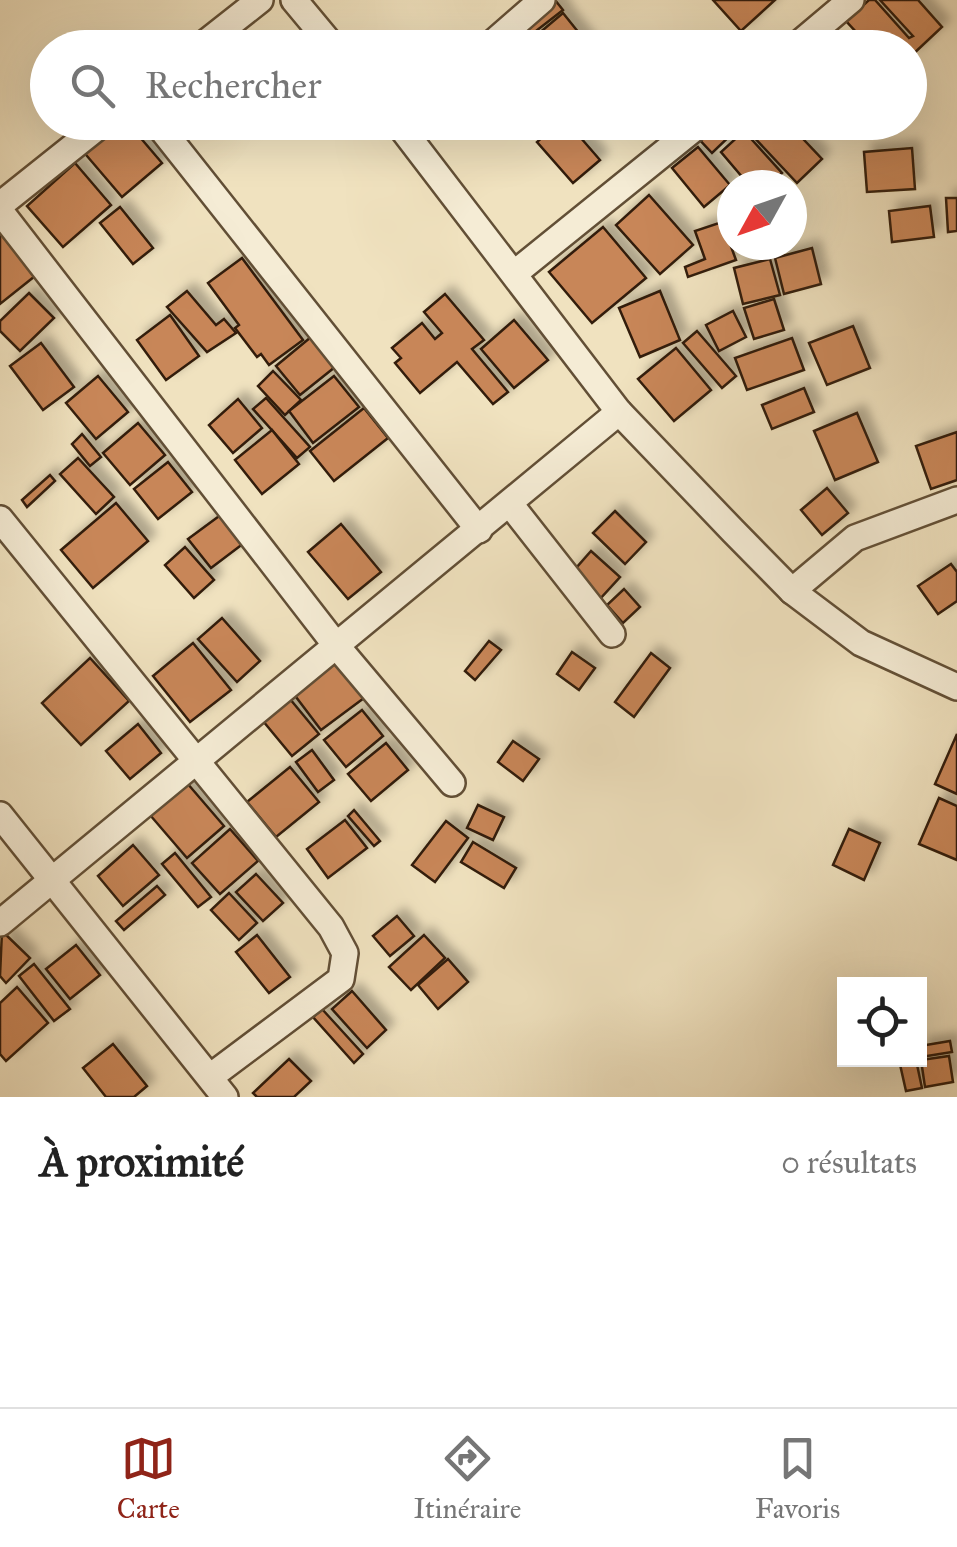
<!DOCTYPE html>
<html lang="fr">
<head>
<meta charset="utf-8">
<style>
  body { margin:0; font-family:"IM FELL Great Primer",serif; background:#f6f6f6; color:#222 }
  .controls { position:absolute; right:30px; bottom:30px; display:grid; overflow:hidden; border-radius:0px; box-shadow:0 10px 40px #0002 }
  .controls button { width:90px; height:90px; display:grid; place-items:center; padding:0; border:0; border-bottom:2px solid #e0e0e0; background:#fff; color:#222; font:50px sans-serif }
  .compass { position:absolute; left:717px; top:170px; width:90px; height:90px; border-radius:50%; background:#fff; box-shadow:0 10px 40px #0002; rotate:230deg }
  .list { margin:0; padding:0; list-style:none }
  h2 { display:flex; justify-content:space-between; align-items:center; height:130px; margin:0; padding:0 40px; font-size:42px }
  h2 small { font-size:32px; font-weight:400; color:#767676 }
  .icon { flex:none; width:55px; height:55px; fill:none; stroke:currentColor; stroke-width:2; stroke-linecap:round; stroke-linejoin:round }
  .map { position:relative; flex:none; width:957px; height:1097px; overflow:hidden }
  .search { position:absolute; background:#fff; box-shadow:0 10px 40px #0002; left:30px; right:30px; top:30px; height:110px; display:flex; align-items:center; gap:25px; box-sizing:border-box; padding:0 35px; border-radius:55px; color:#767676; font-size:38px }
  .sheet { height:310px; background:#fff }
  nav { display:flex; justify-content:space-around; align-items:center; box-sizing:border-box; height:140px; border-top:2px solid #e0e0e0; background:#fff; font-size:28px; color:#767676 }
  nav a { display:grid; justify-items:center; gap:5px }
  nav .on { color:#8f2418 }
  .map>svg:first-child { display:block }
  .building { fill:#c88659; stroke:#331e08; stroke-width:2.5; filter:url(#shadow) }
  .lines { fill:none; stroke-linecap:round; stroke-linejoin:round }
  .minor-casing { stroke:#624f36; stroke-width:30 }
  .minor { stroke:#f5ecd5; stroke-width:25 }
</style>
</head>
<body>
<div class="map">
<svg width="957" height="1097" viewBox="0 0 957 1097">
  <defs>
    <filter id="shadow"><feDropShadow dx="8" dy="-8" stdDeviation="5" flood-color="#0004"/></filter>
  </defs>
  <rect width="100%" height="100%" fill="#f0e2bf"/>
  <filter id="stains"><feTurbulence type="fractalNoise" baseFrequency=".002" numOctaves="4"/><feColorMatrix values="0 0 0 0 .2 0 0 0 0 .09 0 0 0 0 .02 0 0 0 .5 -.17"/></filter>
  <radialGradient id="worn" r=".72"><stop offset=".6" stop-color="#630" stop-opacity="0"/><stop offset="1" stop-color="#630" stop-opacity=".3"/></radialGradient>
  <g class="building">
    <path d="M546 0H555L563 10 527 38 516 24Z"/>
    <path d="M713 0H775L741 31Z"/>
    <path d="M869 0H875L909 38 913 36 880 0H918L942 27 910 57V48H871L846 21Z"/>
    <path d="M563 13 591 48H537L531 40Z"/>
    <path d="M112 122H127L162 163 122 197 81 149Z"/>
    <path d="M559 122H567L600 160 573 183 537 142Z"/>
    <path d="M713 122H727L735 131 712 153 697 137Z"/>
    <path d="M763 122H787L822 159 797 183 751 134Z"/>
    <path d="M744 131 782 173 769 185H749L721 152Z"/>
    <path d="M698 147 730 185 704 207 672 168Z"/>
    <path d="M912 148 915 189 867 192 864 152Z"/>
    <path d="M75 163 111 205 63 247 27 206Z"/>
    <path d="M649 195 693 245 660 274 616 225Z"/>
    <path d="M946 198H957V231L948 232Z"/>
    <path d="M930 206 934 237 892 242 889 211Z"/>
    <path d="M120 207 153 248 133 264 100 223Z"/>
    <path d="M722 222 736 260 688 277 685 267 705 259 695 231Z"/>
    <path d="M603 227 646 278 592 323 549 272Z"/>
    <path d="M0 233 35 276 0 304Z"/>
    <path d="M812 248 821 284 784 294 775 258Z"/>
    <path d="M242 258 303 340 269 365 261 354 257 357 235 328 239 325 208 283Z"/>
    <path d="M770 259 780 295 743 304 734 268Z"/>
    <path d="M187 291 216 325 224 319 236 333 207 352 167 307Z"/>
    <path d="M660 291 680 340 640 357 619 308Z"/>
    <path d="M29 293 54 318 20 351 0 331V321Z"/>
    <path d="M445 294 484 340 472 349 508 392 493 404 457 362 420 393 395 363 401 358 392 348 422 323 435 339 442 333 424 312Z"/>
    <path d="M774 299 784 330 754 339 744 308Z"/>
    <path d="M733 311 746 337 719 351 706 325Z"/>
    <path d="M170 315 199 356 166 380 137 340Z"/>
    <path d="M514 320 548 360 514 388 481 349Z"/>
    <path d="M853 326 870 368 827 385 809 343Z"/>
    <path d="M697 331 736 376 722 388 683 343Z"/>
    <path d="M311 337 335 367 300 395 276 366Z"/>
    <path d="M792 338 804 370 747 390 735 358Z"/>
    <path d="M41 343 74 387 43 410 10 366Z"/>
    <path d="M676 348 711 390 674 421 638 379Z"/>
    <path d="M273 371 301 400 285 415 258 386Z"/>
    <path d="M98 376 128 412 96 439 66 403Z"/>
    <path d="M334 376 359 407 313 443 289 411Z"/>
    <path d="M804 388 814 412 772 429 762 405Z"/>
    <path d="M266 398 310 447 297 458 253 409Z"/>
    <path d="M238 399 262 428 233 453 209 425Z"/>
    <path d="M364 408 388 438 334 481 310 451Z"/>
    <path d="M857 413 878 462 835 480 814 431Z"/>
    <path d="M138 423 165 455 130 485 103 453Z"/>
    <path d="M272 430 299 464 262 494 235 460Z"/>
    <path d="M957 432V480L931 489 916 446Z"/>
    <path d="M82 434 101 457 90 466 72 444Z"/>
    <path d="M78 458 114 497 96 514 60 474Z"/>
    <path d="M168 462 192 492 158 519 134 489Z"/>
    <path d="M50 475 55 481 27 507 22 500Z"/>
    <path d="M827 488 848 513 822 535 801 510Z"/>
    <path d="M116 503 148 541 93 588 61 550Z"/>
    <path d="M226 511 248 540 211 568 188 539Z"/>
    <path d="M615 511 646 542 625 564 593 533Z"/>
    <path d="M341 524 381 572 348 599 308 552Z"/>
    <path d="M185 547 214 580 194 598 165 565Z"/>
    <path d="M591 551 620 577 599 600 570 575Z"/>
    <path d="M951 564 957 572V601L938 614 918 586Z"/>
    <path d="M624 589 640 607 623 623 607 605Z"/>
    <path d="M222 618 260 661 237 682 198 639Z"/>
    <path d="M489 641 501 650 475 680 465 671Z"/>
    <path d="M193 643 231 690 190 722 153 676Z"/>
    <path d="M572 652 595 668 579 690 557 674Z"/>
    <path d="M651 653 670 668 634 717 615 702Z"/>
    <path d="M90 658 129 701 81 745 42 703Z"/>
    <path d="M335 661 364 698 321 730 293 693Z"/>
    <path d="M285 693 319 734 292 756 258 715Z"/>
    <path d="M362 710 383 736 346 767 324 740Z"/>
    <path d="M138 724 161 753 130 779 106 751Z"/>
    <path d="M957 734V794L935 784Z"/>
    <path d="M513 741 539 759 523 781 498 762Z"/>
    <path d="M386 743 408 770 371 801 348 774Z"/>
    <path d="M312 750 334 780 318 792 296 762Z"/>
    <path d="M290 767 319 802 276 837 247 802Z"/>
    <path d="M187 783 224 826 187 858 150 815Z"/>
    <path d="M939 798 957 806V860L919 844Z"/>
    <path d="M478 805 504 817 493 840 467 828Z"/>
    <path d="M354 810 380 841 374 846 348 816Z"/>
    <path d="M345 820 367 848 328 878 307 849Z"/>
    <path d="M446 821 468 838 435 882 412 865Z"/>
    <path d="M230 829 258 861 220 894 192 863Z"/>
    <path d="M849 829 880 843 864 880 833 865Z"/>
    <path d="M473 842 516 868 504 888 461 862Z"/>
    <path d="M133 845 159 875 123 906 98 876Z"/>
    <path d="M175 853 211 897 198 907 162 864Z"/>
    <path d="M256 874 283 903 263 921 236 892Z"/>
    <path d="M157 886 165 895 124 930 116 921Z"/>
    <path d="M229 893 257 923 239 940 211 910Z"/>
    <path d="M397 916 414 936 390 956 373 936Z"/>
    <path d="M2 931 30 958 6 983 0 976Z"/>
    <path d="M257 935 290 977 269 993 236 952Z"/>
    <path d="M424 935 445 958 411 990 389 967Z"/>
    <path d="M76 945 100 975 70 999 46 969Z"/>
    <path d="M448 959 468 982 438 1009 418 985Z"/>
    <path d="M34 964 70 1009 54 1021 19 976Z"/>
    <path d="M17 987 48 1023 6 1061 0 1054V1003Z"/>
    <path d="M352 991 386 1030 367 1048 332 1009Z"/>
    <path d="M322 1009 363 1054 354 1063 313 1017Z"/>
    <path d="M950 1041 952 1052 921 1057 920 1046Z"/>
    <path d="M113 1044 147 1086 134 1097H106L83 1068Z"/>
    <path d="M949 1056 953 1082 925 1087 921 1060Z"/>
    <path d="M289 1059 311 1081 294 1097H257L253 1093Z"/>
    <path d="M899 1060H916L922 1088 906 1091Z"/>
  </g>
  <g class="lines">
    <defs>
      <g id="minor">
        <path d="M294 0 334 48"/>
        <path d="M199 48 260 0"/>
        <path d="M487 48 542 0"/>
        <path d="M794 48 851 0"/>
        <path d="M156 122 479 530"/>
        <path d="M397 122 619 412 734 532 792 591 861 643 957 687"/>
        <path d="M0 205 104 122"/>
        <path d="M0 211 335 644 452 783"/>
        <path d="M515 273 702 122"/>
        <path d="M510 504 612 634"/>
        <path d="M0 519 331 927 345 953 341 979 210 1077"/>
        <path d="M792 591 855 538 957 500"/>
        <path d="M0 815 225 1097"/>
        <path d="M0 923 619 412"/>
      </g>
    </defs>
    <use href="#minor" class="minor-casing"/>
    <use href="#minor" class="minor"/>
  </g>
  <rect width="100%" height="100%" filter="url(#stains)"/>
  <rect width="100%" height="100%" fill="url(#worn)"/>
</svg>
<div class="controls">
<button><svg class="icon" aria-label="locate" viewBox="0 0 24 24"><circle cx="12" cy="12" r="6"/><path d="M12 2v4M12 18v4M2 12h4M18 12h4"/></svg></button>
</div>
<svg class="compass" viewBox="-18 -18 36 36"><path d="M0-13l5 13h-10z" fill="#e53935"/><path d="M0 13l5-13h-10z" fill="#767676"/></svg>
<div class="search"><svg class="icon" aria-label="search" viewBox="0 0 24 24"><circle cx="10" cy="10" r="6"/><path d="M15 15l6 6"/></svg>Rechercher</div>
</div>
<section class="sheet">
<h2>À proximité<small>0 résultats</small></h2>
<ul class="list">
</ul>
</section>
<nav>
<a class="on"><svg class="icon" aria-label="map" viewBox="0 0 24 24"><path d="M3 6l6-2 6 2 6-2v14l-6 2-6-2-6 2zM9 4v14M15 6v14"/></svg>Carte</a>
<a><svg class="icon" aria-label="directions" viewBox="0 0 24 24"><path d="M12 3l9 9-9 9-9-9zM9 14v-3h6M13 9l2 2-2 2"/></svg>Itinéraire</a>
<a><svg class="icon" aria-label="saved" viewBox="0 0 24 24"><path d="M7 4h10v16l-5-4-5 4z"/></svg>Favoris</a>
</nav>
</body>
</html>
